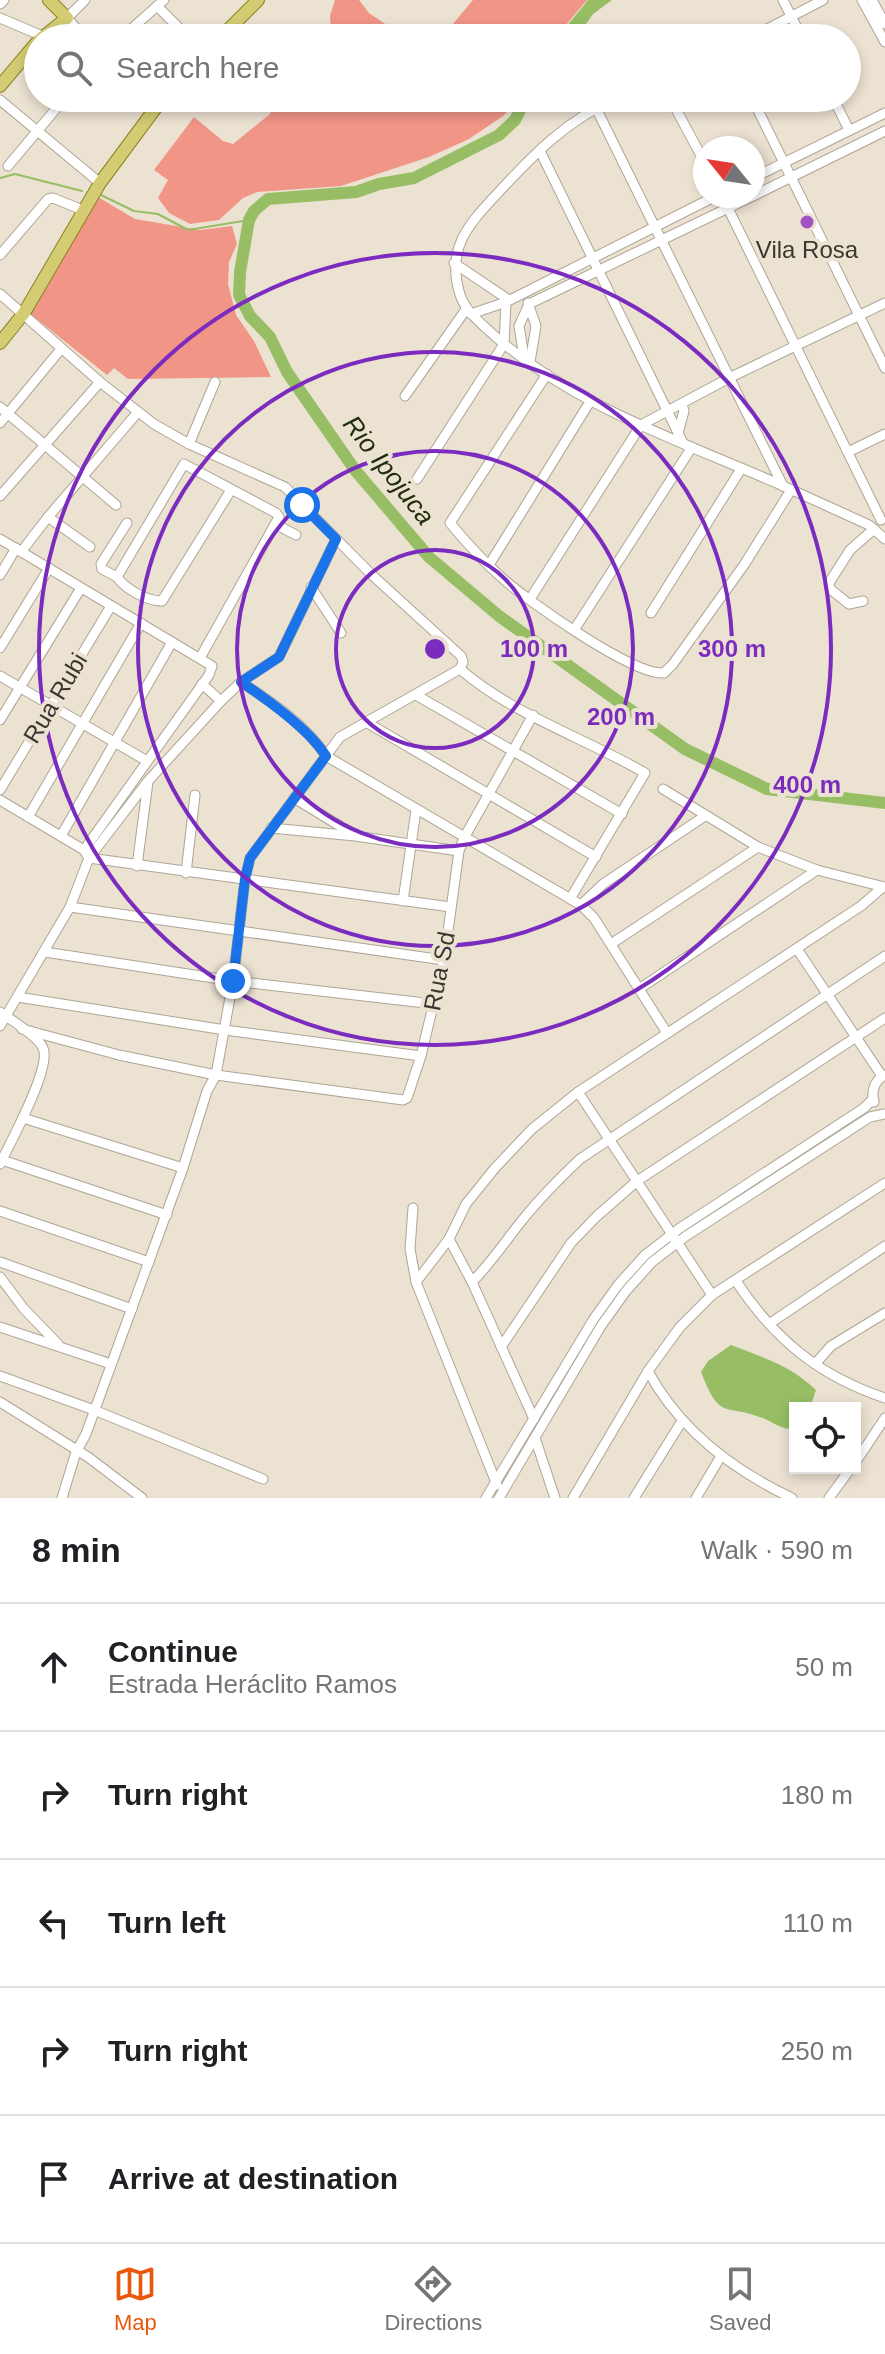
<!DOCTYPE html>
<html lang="en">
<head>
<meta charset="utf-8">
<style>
  body { margin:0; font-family:Arial,sans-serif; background:#f2f2f2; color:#202124 }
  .controls { position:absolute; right:24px; bottom:24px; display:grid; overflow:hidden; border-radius:0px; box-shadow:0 4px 12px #0003 }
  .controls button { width:72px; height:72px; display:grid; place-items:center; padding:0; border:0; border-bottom:2px solid #e0e0e0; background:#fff; color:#202124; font:40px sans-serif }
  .compass { position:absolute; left:693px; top:136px; width:72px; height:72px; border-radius:50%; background:#fff; box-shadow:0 4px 12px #0003; rotate:300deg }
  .stop { position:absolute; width:24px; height:24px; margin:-18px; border:6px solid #1a73e8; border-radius:50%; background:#fff }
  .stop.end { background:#1a73e8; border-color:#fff; box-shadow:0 2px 8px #0008 }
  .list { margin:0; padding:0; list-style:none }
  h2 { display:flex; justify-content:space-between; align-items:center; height:104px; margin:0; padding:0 32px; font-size:34px }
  h2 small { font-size:26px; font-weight:400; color:#757577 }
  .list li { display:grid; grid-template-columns:52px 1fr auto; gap:24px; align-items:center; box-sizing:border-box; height:128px; padding:0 32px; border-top:2px solid #e0e0e0 }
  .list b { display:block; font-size:30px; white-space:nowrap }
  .list p { margin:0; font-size:26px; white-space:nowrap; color:#757577 }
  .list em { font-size:26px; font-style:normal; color:#757577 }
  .icon { flex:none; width:44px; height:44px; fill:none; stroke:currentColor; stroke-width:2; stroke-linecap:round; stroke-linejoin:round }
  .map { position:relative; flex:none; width:885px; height:1498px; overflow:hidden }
  .search { position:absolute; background:#fff; box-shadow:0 4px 12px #0003; left:24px; right:24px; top:24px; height:88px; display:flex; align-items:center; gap:20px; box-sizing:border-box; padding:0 28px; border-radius:44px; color:#757577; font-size:30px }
  .sheet { height:744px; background:#fff }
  nav { display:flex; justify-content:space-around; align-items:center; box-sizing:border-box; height:112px; border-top:2px solid #e0e0e0; background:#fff; font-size:22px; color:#757577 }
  nav a { display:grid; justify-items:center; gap:4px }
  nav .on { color:#ea580c }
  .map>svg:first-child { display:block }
  .green { fill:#f19587 }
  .water { fill:#97be65 }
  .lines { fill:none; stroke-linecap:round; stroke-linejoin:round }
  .stream { stroke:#97be65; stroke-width:2 }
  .river { stroke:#97be65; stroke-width:12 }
  .minor-casing { stroke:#aea596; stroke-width:11 }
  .major-casing { stroke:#8c811f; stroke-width:14 }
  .minor { stroke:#fff; stroke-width:9 }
  .major { stroke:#d4cc73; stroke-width:12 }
  .route { stroke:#1a73e8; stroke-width:10 }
  .ring { fill:none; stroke:#7b2cbf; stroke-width:4 }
  .poi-dot { fill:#a152c3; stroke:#ece2d2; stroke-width:3 }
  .labels { text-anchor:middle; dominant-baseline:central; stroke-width:8; stroke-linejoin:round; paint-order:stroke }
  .poi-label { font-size:24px; fill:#3a3630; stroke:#ece2d2 }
  .street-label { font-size:24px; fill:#3a3630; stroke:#ece2d2 }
  .water-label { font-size:26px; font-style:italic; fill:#202e09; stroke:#ece2d2 }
  .centre { fill:#7b2cbf; stroke:#ece2d2; stroke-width:4 }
  .ring-label { font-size:24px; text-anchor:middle; font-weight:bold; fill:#7b2cbf; stroke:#ece2d2; stroke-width:8; stroke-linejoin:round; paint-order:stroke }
</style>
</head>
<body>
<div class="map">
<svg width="885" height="1498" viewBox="0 0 885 1498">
  <rect width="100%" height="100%" fill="#ece2d2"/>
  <g class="green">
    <path d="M335 0H359L369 13 406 38H314L318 33 331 31 330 16Z"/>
    <path d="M473 0H587L555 38H441Z"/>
    <path d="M276 98H519L503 116 469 139 429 157 341 186 257 192 243 198 219 220 190 224 169 213 158 198 168 180 154 170 194 117 223 141 233 144 270 114Z"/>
    <path d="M98 197 135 219 200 230 232 226 237 244 229 262 228 284 236 315 254 341 271 377 128 379 114 368 107 375 28 312Z"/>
  </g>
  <g class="water">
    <path d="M588 0H612L593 14 576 38H557Z"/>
    <path d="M731 1345C762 1357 792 1366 816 1390L810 1408H795V1429C783 1430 776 1424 765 1419 724 1402 721 1423 701 1372L708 1361Z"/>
  </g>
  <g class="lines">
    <g class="stream">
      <path d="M0 178 15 174 82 191"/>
      <path d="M101 195 134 211 158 214 188 230 249 220"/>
    </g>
    <path class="river" d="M526 98 515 120 499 135 414 178 379 184 356 192 268 199 254 211 249 220 240 272 239 295 250 316 270 337 287 372 355 470 429 557 499 616 685 749 767 789 885 803"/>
    <defs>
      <g id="minor">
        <path d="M783 0 802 38"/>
        <path d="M862 0 885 42"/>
        <path d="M872 0 885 24"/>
        <path d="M0 4 4 0"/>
        <path d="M157 6 189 38"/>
        <path d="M0 18 47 38"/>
        <path d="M85 38 67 18 85 0"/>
        <path d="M121 38 164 0"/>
        <path d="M750 38 823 0"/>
        <path d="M618 98C568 118 531 157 496 195 468 225 447 248 459 291 463 308 475 318 487 329 569 405 681 441 781 485 810 498 840 512 869 525L885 539"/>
        <path d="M670 98 705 163"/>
        <path d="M752 98 885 368"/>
        <path d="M833 98 849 130"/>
        <path d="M0 100 100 183"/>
        <path d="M596 108 783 486"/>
        <path d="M540 151 683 443"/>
        <path d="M8 166 65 98"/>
        <path d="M753 178 885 113"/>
        <path d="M722 196 881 520"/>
        <path d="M753 196 885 131"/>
        <path d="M0 255 48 199 53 198 85 211"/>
        <path d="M454 263 509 300"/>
        <path d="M0 294 100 382 154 424 189 444 285 487 372 575 461 656 463 662 460 669"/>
        <path d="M528 303 536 326 530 362"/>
        <path d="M471 314 506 302"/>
        <path d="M524 357 519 326 529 304 753 196"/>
        <path d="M547 374 450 523C465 541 483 561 501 577 526 600 634 676 664 673L673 664 744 565 791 490"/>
        <path d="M405 396 467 308"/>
        <path d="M0 407 116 505"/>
        <path d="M0 423 61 349"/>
        <path d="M678 433 684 411 682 405"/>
        <path d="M189 444 215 382"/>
        <path d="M848 452 885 434"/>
        <path d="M417 479 504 344 506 302 716 196"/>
        <path d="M0 496 100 382"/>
        <path d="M48 517 90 547"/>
        <path d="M275 524 296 535"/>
        <path d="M0 539 212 666 209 675 84 850"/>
        <path d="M336 539 279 657 241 682 221 701 148 781 89 858 451 907"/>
        <path d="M21 552 48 517 138 412"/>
        <path d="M489 565 591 400"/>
        <path d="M0 575 16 548"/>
        <path d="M117 577 102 569 101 564 127 523"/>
        <path d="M311 587 341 633"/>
        <path d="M530 599 641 425 731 377 885 303"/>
        <path d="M863 601 849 604 830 589 829 583 850 550 874 529"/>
        <path d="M651 613 741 469"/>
        <path d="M574 630 692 447"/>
        <path d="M0 648 49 568"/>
        <path d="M200 658 279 517 276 513 184 464 117 577C125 589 147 601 162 601L231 490"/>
        <path d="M460 669C513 715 585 738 645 773L570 899"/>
        <path d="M0 676 147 761"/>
        <path d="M241 682C270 701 307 726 326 756L581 905 594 918 667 1033"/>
        <path d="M202 684 221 701"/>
        <path d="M416 695 622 814"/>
        <path d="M0 720 81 588"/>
        <path d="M366 722 596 857"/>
        <path d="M663 789 758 847 817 870 884 887"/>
        <path d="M0 790 111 606"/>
        <path d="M294 798 353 834"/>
        <path d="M0 800 84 850 89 858 70 907 0 1026"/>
        <path d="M28 817 141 623"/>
        <path d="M271 828 355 836 459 851"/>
        <path d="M61 836 172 642"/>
        <path d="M137 866 148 782"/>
        <path d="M186 873 195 795"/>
        <path d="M403 901 416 810"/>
        <path d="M581 905 603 884 705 816"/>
        <path d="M70 907 444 960"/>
        <path d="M611 944 758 847"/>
        <path d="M797 949 882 1076"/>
        <path d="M45 952 233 981 434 1004"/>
        <path d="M639 989 817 870"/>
        <path d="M18 997 225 1030 421 1056"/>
        <path d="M0 1012C10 1019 39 1037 43 1048 52 1067 10 1143 0 1164"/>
        <path d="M22 1029 119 1055 216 1075 403 1100 407 1098 421 1056 444 960 459 851 464 838 533 715"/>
        <path d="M578 1092 712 1295"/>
        <path d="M874 1102C871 1091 874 1081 885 1075"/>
        <path d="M23 1118 183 1168"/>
        <path d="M2 1160 167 1215"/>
        <path d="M413 1208 410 1249 416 1282 497 1485"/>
        <path d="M0 1211 149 1262"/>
        <path d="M449 1239 472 1282 534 1419"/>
        <path d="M0 1262 132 1309"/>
        <path d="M0 1277 24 1309 58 1344"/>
        <path d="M736 1281C774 1339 819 1376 885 1398"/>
        <path d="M416 1282 449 1239 466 1204 495 1168 532 1129 578 1092 861 906 883 887"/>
        <path d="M472 1282C492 1262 506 1240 524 1218 541 1197 560 1178 580 1159L885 956"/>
        <path d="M769 1324 885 1246"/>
        <path d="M0 1327 111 1364"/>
        <path d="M501 1347 571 1243 596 1217 637 1181 885 1018"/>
        <path d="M815 1364 831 1346 885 1313"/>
        <path d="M648 1371C679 1429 733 1470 792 1498"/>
        <path d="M0 1376 94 1410 263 1479"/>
        <path d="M0 1402 88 1457 142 1498"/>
        <path d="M535 1438 555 1498"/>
        <path d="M855 1463 885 1418"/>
        <path d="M62 1498 76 1452 86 1434 183 1168 207 1091 216 1075 233 981 245 879 250 858 340 737 460 669"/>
        <path d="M486 1498 593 1320 618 1285 645 1255 680 1228 864 1108 873 1099"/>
        <path d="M499 1498 601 1326 626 1291 652 1262 686 1236 870 1117 884 1114"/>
        <path d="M573 1498 648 1371 680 1327 712 1295 885 1183"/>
        <path d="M634 1498 682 1421"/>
        <path d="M696 1498 721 1456"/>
        <path d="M829 1498 851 1468"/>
      </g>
      <g id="major">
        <path d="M42 38 67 18 49 0"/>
        <path d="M220 38 258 0"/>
        <path d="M0 86 38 41"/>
        <path d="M0 343 24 313 100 183 163 98"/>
      </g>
    </defs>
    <use href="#minor" class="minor-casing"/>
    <use href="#major" class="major-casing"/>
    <use href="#minor" class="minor"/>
    <use href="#major" class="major"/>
  </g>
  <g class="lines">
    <path class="route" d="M233 981 245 879 250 858 326 756C308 728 268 700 241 682L279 657 336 539 302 505"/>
  </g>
  <g class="ring">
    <circle cx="435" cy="649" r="99"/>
    <circle cx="435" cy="649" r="198"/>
    <circle cx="435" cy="649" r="297"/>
    <circle cx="435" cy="649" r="396"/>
  </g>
  <circle class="poi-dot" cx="807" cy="222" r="8"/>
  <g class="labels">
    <g class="poi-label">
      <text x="807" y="249">Vila Rosa</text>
    </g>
    <g class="street-label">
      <text transform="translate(55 698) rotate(-59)">Rua Rubi</text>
      <text transform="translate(439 971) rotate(-79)">Rua Sd</text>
    </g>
    <g class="water-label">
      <text transform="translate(389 470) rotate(52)">Rio Ipojuca</text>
    </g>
  </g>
  <circle cx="435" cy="649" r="12" class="centre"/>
  <g class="ring-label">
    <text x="534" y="657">100 m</text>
    <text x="732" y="657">300 m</text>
    <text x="621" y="725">200 m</text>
    <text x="807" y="793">400 m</text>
  </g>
</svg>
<div class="controls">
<button><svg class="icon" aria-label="locate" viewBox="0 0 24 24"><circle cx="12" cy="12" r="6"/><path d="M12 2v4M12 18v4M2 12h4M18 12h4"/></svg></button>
</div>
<svg class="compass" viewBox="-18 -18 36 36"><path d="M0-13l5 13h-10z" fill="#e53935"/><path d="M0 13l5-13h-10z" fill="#757577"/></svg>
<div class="stop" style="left:302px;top:505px"></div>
<div class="stop end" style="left:233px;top:981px"></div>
<div class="search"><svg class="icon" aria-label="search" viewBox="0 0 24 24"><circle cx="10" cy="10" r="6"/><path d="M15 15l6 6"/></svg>Search here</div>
</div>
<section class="sheet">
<h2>8 min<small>Walk · 590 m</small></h2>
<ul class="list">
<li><svg class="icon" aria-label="ahead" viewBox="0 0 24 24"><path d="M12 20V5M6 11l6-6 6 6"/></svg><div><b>Continue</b><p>Estrada Heráclito Ramos</p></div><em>50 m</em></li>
<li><svg class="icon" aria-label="right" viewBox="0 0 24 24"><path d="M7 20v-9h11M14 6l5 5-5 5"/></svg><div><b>Turn right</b></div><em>180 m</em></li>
<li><svg class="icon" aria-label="left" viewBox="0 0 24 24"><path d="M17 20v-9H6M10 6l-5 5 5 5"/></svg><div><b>Turn left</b></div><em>110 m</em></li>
<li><svg class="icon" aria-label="right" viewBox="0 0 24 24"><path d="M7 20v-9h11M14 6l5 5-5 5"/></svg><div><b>Turn right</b></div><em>250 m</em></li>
<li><svg class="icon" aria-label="arrive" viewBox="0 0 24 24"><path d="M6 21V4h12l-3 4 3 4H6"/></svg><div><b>Arrive at destination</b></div></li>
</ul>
</section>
<nav>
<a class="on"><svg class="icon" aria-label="map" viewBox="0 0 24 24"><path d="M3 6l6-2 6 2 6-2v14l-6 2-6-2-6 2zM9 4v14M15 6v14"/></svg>Map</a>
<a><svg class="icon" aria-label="directions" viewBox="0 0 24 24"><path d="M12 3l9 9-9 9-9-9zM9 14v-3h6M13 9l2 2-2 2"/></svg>Directions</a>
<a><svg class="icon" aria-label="saved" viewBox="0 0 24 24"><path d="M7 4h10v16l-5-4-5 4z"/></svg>Saved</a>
</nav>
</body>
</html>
